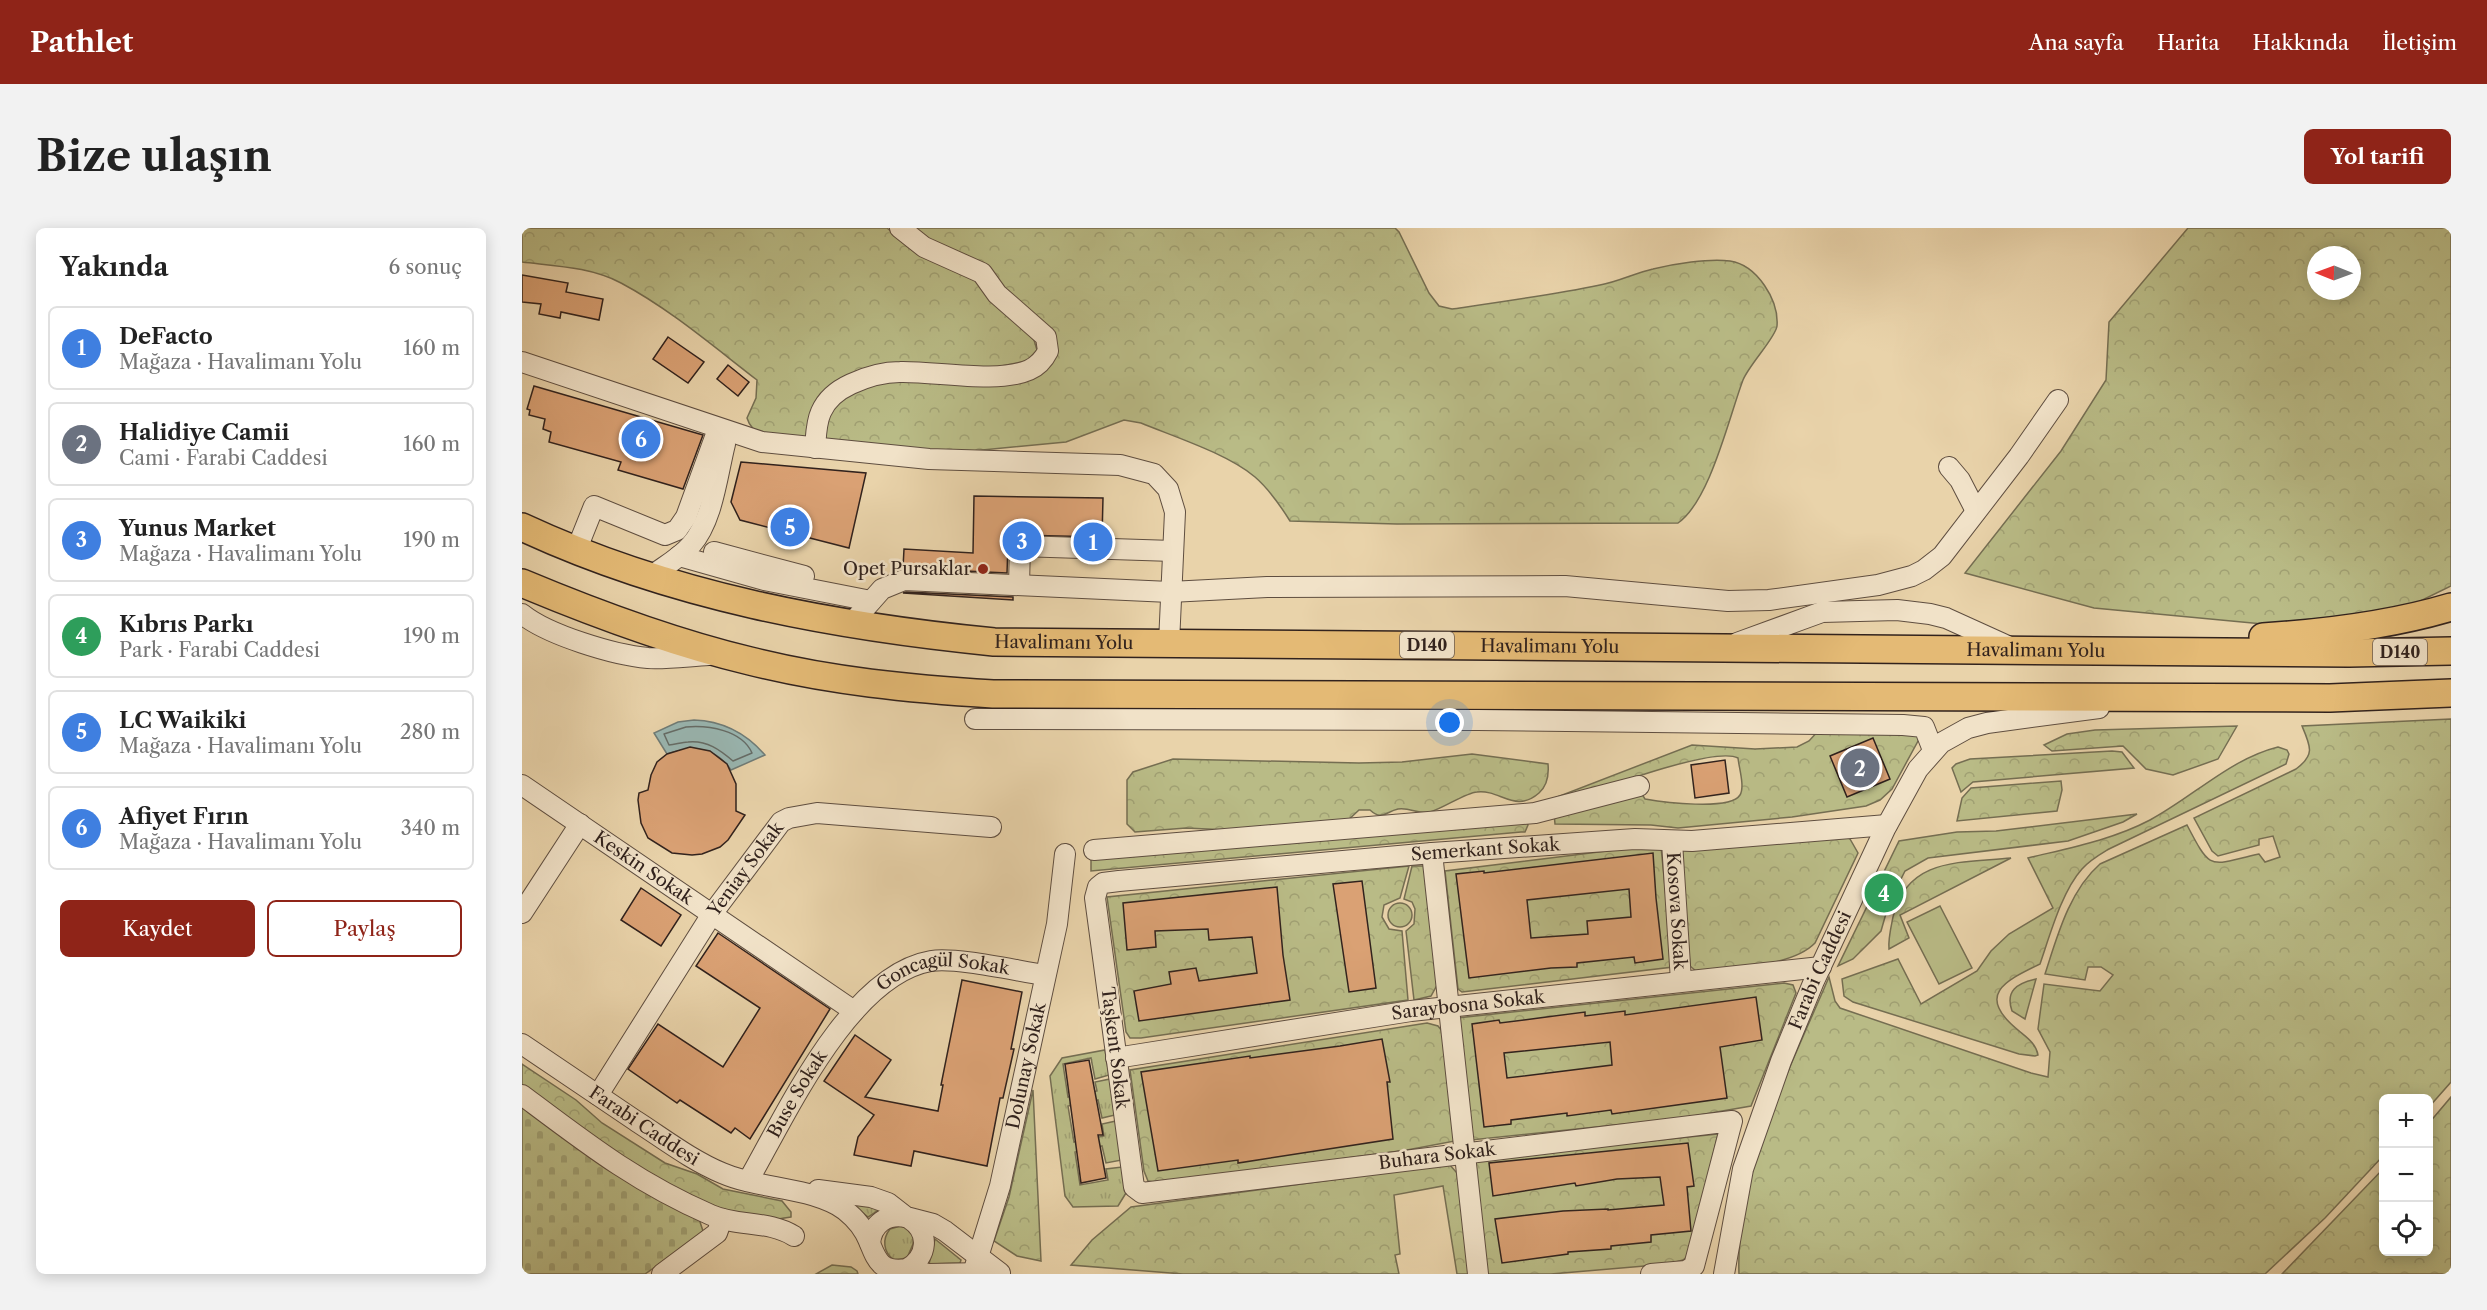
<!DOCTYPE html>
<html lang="tr">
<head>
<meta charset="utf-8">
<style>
  body { margin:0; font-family:"Libre Caslon Text",serif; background:#f2f2f2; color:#222 }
  .controls { position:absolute; right:18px; bottom:18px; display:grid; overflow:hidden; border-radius:9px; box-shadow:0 3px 15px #0003 }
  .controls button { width:54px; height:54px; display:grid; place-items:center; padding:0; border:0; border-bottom:2px solid #e0e0e0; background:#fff; color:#222; font:30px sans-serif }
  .compass { position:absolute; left:1785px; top:18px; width:54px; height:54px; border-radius:50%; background:#fff; box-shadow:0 3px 15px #0003; rotate:271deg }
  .you { position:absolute; left:928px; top:495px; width:21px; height:21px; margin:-15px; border:4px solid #fff; border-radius:50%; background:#1a73e8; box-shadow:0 0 0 9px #1a73e833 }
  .badge { display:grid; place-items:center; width:39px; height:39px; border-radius:50%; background:#8f2418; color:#fff; font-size:20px; font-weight:700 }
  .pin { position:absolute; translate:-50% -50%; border:3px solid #fff; box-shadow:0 2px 6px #0006 }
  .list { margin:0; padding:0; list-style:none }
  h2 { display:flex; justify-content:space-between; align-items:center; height:78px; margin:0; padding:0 24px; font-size:26px }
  h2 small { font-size:20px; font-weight:400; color:#767676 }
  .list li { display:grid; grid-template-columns:39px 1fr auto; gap:18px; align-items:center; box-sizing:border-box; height:84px; margin:0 12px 12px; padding:0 12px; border:2px solid #e0e0e0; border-radius:9px }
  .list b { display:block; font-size:22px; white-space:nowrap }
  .list p { margin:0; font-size:20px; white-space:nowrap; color:#767676 }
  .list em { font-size:20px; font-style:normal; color:#767676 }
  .actions { display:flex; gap:12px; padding:18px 24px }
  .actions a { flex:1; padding:14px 0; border:2px solid #8f2418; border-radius:9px; text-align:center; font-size:21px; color:#8f2418 }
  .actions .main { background:#8f2418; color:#fff }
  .icon { flex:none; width:33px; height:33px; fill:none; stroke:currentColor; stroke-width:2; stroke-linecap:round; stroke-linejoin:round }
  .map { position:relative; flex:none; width:1929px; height:1046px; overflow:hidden; border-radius:9px }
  header { display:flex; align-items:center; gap:36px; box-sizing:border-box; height:84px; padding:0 30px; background:#8f2418; color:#fff }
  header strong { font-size:28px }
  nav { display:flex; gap:33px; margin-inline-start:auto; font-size:21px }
  .intro { display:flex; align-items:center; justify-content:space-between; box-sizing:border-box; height:144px; padding:0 36px }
  h1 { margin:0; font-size:42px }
  .button { padding:15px 27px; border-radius:9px; background:#8f2418; color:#fff; font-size:21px; font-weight:700 }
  main { display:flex; gap:36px; padding:0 36px }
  aside { flex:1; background:#fff; border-radius:9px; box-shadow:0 3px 15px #0003 }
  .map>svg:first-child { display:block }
  .grass { fill:url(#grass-tufts); stroke:#756e52; stroke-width:1.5 }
  .forest { fill:url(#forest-crowns); stroke:#756e52; stroke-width:1.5; fill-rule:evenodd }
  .cemetery { fill:url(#cemetery-stones); stroke:#756e52; stroke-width:1.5 }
  .pitch { fill:#b9bb86; stroke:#756e52; stroke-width:1.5 }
  .water { fill:#99b6b1; stroke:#6f7b76; stroke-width:1.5 }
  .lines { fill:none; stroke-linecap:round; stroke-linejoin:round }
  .shore { stroke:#656c67; stroke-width:1.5 }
  .building { fill:#daa174; stroke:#31221d; stroke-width:1.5; fill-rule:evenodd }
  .minor-casing { stroke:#5f4e40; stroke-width:22 }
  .highway-casing { stroke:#31221d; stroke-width:30 }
  .minor { stroke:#f1e2c8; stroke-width:20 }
  .highway { stroke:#e4ba75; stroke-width:27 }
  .poi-dot { fill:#8f2418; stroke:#f1e2c8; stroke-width:2 }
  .labels { text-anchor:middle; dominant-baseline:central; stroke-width:5; stroke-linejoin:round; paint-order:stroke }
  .shield { fill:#f1e2c8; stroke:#6b5c50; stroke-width:1.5 }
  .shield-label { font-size:16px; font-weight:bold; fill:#31221d }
  .poi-label { font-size:18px; fill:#31221d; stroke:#f1e2c8; text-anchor:end }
  .street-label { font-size:18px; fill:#31221d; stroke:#f1e2c8 }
</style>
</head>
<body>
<header>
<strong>Pathlet</strong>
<nav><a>Ana sayfa</a><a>Harita</a><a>Hakkında</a><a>İletişim</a></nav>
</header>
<div class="intro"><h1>Bize ulaşın</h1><a class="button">Yol tarifi</a></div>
<main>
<aside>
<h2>Yakında<small>6 sonuç</small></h2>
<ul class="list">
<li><span class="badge" style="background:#3f7fe0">1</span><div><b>DeFacto</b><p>Mağaza · Havalimanı Yolu</p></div><em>160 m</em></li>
<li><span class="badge" style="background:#6b7280">2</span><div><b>Halidiye Camii</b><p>Cami · Farabi Caddesi</p></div><em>160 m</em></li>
<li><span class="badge" style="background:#3f7fe0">3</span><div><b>Yunus Market</b><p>Mağaza · Havalimanı Yolu</p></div><em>190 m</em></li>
<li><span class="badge" style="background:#2e9e5b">4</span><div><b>Kıbrıs Parkı</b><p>Park · Farabi Caddesi</p></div><em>190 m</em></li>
<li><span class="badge" style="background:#3f7fe0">5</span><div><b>LC Waikiki</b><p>Mağaza · Havalimanı Yolu</p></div><em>280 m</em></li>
<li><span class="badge" style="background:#3f7fe0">6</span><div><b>Afiyet Fırın</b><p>Mağaza · Havalimanı Yolu</p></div><em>340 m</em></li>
</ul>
<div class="actions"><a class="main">Kaydet</a><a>Paylaş</a></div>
</aside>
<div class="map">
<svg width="1929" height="1046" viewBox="0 0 1929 1046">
  <defs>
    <pattern id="grass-tufts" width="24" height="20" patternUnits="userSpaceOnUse" patternTransform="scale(1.5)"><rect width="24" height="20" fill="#b9bb86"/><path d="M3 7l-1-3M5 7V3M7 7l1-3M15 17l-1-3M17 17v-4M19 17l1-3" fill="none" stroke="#a0a073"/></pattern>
    <pattern id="forest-crowns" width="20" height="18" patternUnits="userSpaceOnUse" patternTransform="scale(1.5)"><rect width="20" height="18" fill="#b9bb86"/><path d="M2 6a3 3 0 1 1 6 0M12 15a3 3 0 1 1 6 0" fill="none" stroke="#a0a073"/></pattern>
    <pattern id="cemetery-stones" width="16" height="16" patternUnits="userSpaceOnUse" patternTransform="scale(1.5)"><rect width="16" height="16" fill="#b9bb86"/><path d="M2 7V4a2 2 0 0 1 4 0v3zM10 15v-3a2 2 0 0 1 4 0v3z" fill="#a0a073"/></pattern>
  </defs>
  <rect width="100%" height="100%" fill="#e9d3aa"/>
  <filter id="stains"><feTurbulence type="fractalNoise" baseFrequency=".00333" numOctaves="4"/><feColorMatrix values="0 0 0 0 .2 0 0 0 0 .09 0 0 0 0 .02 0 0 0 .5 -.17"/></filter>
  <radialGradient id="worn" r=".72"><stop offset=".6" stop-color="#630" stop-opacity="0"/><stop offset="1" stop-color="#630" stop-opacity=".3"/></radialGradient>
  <g class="grass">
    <path d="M583 822 587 847 573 851 569 830 541 836 546 869 575 863 573 854 588 851 593 887 580 890 576 872 546 878 552 914 582 908 580 896 594 893 600 932 584 935 580 918 553 924 558 957 586 952 584 941 600 939 604 965 596 978 551 979 543 968 528 848 540 830Z"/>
    <path d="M323 971 358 981 346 989Z"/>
    <path d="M382 997 392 1008 391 1016 385 1030 372 1032C361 1024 360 1011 368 1001Z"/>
    <path d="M413 1011 439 1032 438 1035 407 1036Z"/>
  </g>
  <g class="forest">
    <path d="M0 0H365L392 22 455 52 512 112 515 122 505 133 474 139 337 145 284 212C262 210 232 214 225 190L234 170 235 152C192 119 148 81 99 55 69 39 33 38 0 34Z"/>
    <path d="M387 0H873L877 4 907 65 917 78 930 81C979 74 1030 67 1078 57 1096 54 1113 45 1131 41 1151 36 1187 30 1208 33 1235 37 1257 72 1255 98 1254 109 1227 137 1221 152 1207 189 1188 273 1156 295L875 296 768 293C758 277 748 262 733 249 706 226 653 209 619 195L602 192 544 214 450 223 399 222 301 212 304 182 348 153 459 154 534 123 420 20Z"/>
    <path d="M1666 0H1929V358L1880 382 1741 396 1572 380 1443 345 1539 223 1584 152 1587 94ZM1794 27H1830V63H1794Z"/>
    <path d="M1929 491V854L1907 879 1906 870H1862L1861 928 1803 990 1743 1046H1217C1213 948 1269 838 1307 749L1313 773 1318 780 1509 845 1526 849 1528 824 1516 801 1522 756 1578 763 1591 747 1579 739H1566L1563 752 1523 746C1535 709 1547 663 1578 636L1665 597C1690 645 1687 637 1737 626L1743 634 1758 629 1751 608 1737 611V617L1696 628 1690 623 1672 590 1774 541C1793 527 1789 519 1780 498Z"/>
    <path d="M1715 498 1696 531 1651 547 1624 541 1601 518 1530 523 1522 517 1545 506 1573 502Z"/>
    <path d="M1298 501 1402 502 1370 561 1358 572 1344 578 1270 589 1156 600 1129 597 1033 596 1032 585 1118 563 1123 571C1140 574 1208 583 1218 567 1223 559 1217 540 1216 530 1191 517 1063 567 1031 578L1030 571 1170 517 1233 521 1275 519 1287 513Z"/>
    <path d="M1756 519 1765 522 1767 526 1764 536 1587 621C1577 627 1568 632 1560 641 1540 663 1528 707 1518 736 1483 753 1453 767 1496 802 1504 809 1514 815 1516 827L1513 828 1497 826 1331 774 1322 768 1320 751 1376 731 1399 776 1455 743 1469 723 1487 706 1531 680 1506 630C1547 620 1590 612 1628 592 1671 569 1708 531 1756 519Z"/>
    <path d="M1590 523 1600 524 1612 540 1451 554 1439 564 1430 540 1434 536 1448 531Z"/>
    <path d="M950 526 1026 536C1027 547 1025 558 1017 565 993 586 978 561 955 564 943 565 922 580 908 584 897 587 888 579 876 581 863 584 860 593 848 582H837L824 594 727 603 664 600 613 604 605 596V552L611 544 651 531 837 535 880 534Z"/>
    <path d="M1539 553 1540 562 1535 583 1435 593 1440 570 1449 560Z"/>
    <path d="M1615 586 1601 594 1546 613 1406 630 1383 643 1367 675 1359 703 1331 731 1316 738 1377 613 1435 604 1474 603Z"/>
    <path d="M1004 592 1006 597 1003 604H999L569 643V632L573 629Z"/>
    <path d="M1323 608 1328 611 1336 625 1293 715C1270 739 1206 741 1174 743L1168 738 1159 622Z"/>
    <path d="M1133 617 1139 619 1151 739 940 764 936 761 923 643Z"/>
    <path d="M1489 630 1378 687 1387 710 1367 721C1366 711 1369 699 1371 689 1385 629 1439 635 1489 630Z"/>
    <path d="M887 638 878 670 862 677 860 689 867 701 880 703 886 772 619 810H608L604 804 585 669Z"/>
    <path d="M890 638H903L915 757 909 768 892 772 884 703 892 696 893 681 890 674 882 671Z"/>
    <circle cx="878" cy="687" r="12"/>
    <path d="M1514 751 1503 791 1490 783C1483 763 1495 755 1514 751Z"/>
    <path d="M1262 755 1271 757 1274 765 1229 878 1160 890 949 912 935 790Z"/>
    <path d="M905 795 916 798 920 803 933 913 885 922 637 955 626 953 622 943 608 842Z"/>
    <path d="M0 836 54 872 80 895 143 935 175 946 201 961 260 973 269 984V989C204 1003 135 953 84 919 56 900 28 881 0 862Z"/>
    <path d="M511 862 519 1033 495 1028 472 1013 487 969Z"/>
    <path d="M1929 869V1046H1760L1861 941 1862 1024H1906L1907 895Z"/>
    <path d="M1196 906 1167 1027 1161 1032 1146 1036 1029 1046H964L953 931Z"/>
    <path d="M927 936 935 945 948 1046H935L921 958 872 967 878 1026 873 1027 877 1046H661L549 1037 570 1012 609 979Z"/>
    <path d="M310 1037 329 1039 335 1043 336 1046H294Z"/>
  </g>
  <path class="cemetery" d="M0 879 77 935 122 963 177 991 181 1003 177 1009 123 1046H0Z"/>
  <path class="pitch" d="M1418 678 1450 740 1417 756 1385 694Z"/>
  <path class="water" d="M172 492C202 493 224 505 243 527L209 542C193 518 170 517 145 526L132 505 156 494Z"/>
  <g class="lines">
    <path class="shore" d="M164 499C186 497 220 502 230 525L211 533C198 522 185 512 166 514 159 514 153 517 147 517L142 506Z"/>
  </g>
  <g class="building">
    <path d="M0 47 46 55 44 64 81 71 77 92 39 84 38 90 17 86 19 76 0 74Z"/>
    <path d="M146 109 182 134 166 155 131 131Z"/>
    <path d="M206 137 227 154 216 168 195 151Z"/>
    <path d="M12 158 181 207 161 261 96 242 99 234 27 214 29 204 21 201 23 191 7 187 8 182 5 181Z"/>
    <path d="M219 234 344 245 327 320 218 292 209 274Z"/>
    <path d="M452 268 581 270 580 309 493 307 486 317 485 345 381 340 382 321 451 325Z"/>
    <path d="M384 364 491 369V372L381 365Z"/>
    <path d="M1351 510 1368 551 1325 569 1308 528Z"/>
    <path d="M168 519 188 523 205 536 214 556V583L223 587 206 612 198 619 180 626 170 627 150 625 126 610 119 595 116 572 117 565 126 562 129 547 135 534 145 526Z"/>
    <path d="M1203 532 1207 565 1173 570 1169 537Z"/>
    <path d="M1131 625 1134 670 1141 731 1113 735 1112 729 1055 735V739L1029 740 947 750 934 646 962 643V645ZM1107 661 1109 689 1065 693 1066 706 1009 710 1005 672Z"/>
    <path d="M840 653 854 760 827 764 811 656Z"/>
    <path d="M755 659 761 727 768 772 617 793 612 763 649 756 647 744 674 740 677 753 735 745 730 709 687 712 686 701 633 703 634 719 605 722 601 675Z"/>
    <path d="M119 660 159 687 139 718 99 692Z"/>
    <path d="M196 705 308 781 228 911 213 900 209 905 158 872 155 875 106 841 136 796 201 839 238 780 174 738Z"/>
    <path d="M440 752 500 764 489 821H492L481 870H478L465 938 392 923 389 938 332 927 336 909 352 887 302 853 333 807 369 832 343 869 416 883 421 857H419Z"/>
    <path d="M1234 769 1240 812 1198 819 1205 870 1090 886 1089 882 1045 888V885L989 892V896L962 899 950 796 977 792 978 795 1063 784V788L1103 783V787ZM1088 814 1090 837 985 850 982 825Z"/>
    <path d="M860 811 868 854H865L871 911 716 935V932L636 943 619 844 728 828V830L818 818Z"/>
    <path d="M567 832 581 907H576L584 950 559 955 543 836Z"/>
    <path d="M1166 915 1172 958 1165 959 1169 1003 1129 1007V1014L1089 1018V1021L1046 1024V1026L980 1035 973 991 1041 983 1086 981V982L1142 977 1138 949 1095 951 1054 958 1053 955 971 968 967 935Z"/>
  </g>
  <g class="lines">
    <defs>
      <g id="minor">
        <path d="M0 134 240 214 407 231 598 237 632 246 646 261 653 284 647 415"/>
        <path d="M293 220C294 208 294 195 299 184 305 170 316 162 329 156 344 149 360 144 378 144 413 143 476 156 507 142 516 138 522 131 526 123L524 109 475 66 460 45 402 19 378 0"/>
        <path d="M1427 239 1438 252 1454 283"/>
        <path d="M54 323 72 278 143 307 155 302 164 289 196 201"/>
        <path d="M192 324 282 348"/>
        <path d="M157 328 242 352 349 373"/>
        <path d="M128 349C141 339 158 330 169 317 191 292 195 248 203 216"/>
        <path d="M497 357 498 318 651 323"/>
        <path d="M0 386C26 407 92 427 126 430 146 431 167 428 187 427"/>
        <path d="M329 396 360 361 382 352 648 364 745 359 1043 358 1206 373 1247 372 1356 357 1390 348 1402 342 1420 328 1497 228 1536 172"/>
        <path d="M1215 415 1300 384 1375 382 1408 386 1424 390 1488 419"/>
        <path d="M453 491 955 492 1381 497 1402 499 1411 522"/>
        <path id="s1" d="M0 557 332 783"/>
        <path id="s2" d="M1150 614 1159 753"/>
        <path d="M572 622 1013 585 1117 558"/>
        <path d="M910 625 956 1046"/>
        <path d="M0 685 58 596"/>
        <path id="s3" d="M0 816C38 842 76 867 114 893 142 911 169 932 200 945 237 961 279 958 315 977 326 983 337 994 343 1005 354 1025 353 1046 385 1041 406 1029 408 1004 388 991"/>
        <path id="s4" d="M594 830 889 783 1299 739"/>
        <path d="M0 867C64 915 115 955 189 987 216 999 247 992 272 1008"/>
        <path id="s5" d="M76 867 190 686 259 594 267 590 295 585 469 599"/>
        <path id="s6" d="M226 953C264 887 327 747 409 733 435 729 495 743 523 747"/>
        <path d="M296 962 349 969 366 975 384 989 411 996 423 1003 478 1045"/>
        <path d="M348 1015C350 996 365 985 384 989"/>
        <path d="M385 1041 406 1046 463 1045"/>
        <path id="s7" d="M451 1045 478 958 535 696 543 626"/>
        <path d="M140 1046 195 1005 200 991"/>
        <path id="s8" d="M1129 1046 1164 1043 1172 1038 1210 893 620 965 612 959 573 670 576 659 581 655 597 653 910 625 1113 611 1170 613 1365 597"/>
        <path id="s9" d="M1202 1046 1221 941 1259 833 1292 753 1363 601 1396 541 1419 515 1446 500 1465 495 1577 480"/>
      </g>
      <g id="highway">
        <path id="s10" d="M0 299C148 368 310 398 472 414L1827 425 1929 423"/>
        <path d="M0 355C74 386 149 414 228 433 307 453 389 461 471 466L1808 470 1929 465"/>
        <path d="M1741 409C1803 405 1869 397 1929 379"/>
      </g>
    </defs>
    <use href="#minor" class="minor-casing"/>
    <use href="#highway" class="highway-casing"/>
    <use href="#minor" class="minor"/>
    <use href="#highway" class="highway"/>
  </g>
  <circle class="poi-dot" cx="461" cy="341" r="6"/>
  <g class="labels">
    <g class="shield">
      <rect x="878" y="404" width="54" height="26" rx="4.5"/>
      <rect x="1851" y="411" width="54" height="26" rx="4.5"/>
    </g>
    <g class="shield-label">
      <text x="905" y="417">D140</text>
      <text x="1878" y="424">D140</text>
    </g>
    <g class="poi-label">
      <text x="449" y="341">Opet Pursaklar</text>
    </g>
    <g class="street-label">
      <text stroke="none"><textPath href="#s10" startOffset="558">Havalimanı Yolu</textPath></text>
      <text stroke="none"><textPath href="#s10" startOffset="1044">Havalimanı Yolu</textPath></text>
      <text stroke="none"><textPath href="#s10" startOffset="1530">Havalimanı Yolu</textPath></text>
      <text stroke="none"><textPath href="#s8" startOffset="1492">Semerkant Sokak</textPath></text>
      <text stroke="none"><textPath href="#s1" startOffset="147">Keskin Sokak</textPath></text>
      <text stroke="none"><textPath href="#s5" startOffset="270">Yeniay Sokak</textPath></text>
      <text stroke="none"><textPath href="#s2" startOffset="69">Kosova Sokak</textPath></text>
      <text stroke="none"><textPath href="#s9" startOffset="320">Farabi Caddesi</textPath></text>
      <text stroke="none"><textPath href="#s6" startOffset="304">Goncagül Sokak</textPath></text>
      <text stroke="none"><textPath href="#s4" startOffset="356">Saraybosna Sokak</textPath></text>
      <text transform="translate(593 820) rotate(83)">Taşkent Sokak</text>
      <text stroke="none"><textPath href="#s7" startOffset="214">Dolunay Sokak</textPath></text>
      <text stroke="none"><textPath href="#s6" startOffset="100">Buse Sokak</textPath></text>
      <text stroke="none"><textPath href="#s3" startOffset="147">Farabi Caddesi</textPath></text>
      <text transform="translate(915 928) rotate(-7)">Buhara Sokak</text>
    </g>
  </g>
  <rect width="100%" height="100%" filter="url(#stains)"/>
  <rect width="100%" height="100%" fill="url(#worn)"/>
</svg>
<div class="controls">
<button>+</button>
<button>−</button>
<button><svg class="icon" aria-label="locate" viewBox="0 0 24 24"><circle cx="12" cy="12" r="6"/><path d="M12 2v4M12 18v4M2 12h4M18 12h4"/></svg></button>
</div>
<svg class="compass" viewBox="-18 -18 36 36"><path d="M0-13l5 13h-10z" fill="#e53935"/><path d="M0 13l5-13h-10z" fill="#767676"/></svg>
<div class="you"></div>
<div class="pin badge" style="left:571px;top:314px;background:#3f7fe0">1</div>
<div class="pin badge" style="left:1338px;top:540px;background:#6b7280">2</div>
<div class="pin badge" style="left:500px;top:313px;background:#3f7fe0">3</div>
<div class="pin badge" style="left:1362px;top:665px;background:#2e9e5b">4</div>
<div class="pin badge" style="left:268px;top:299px;background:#3f7fe0">5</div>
<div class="pin badge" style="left:119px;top:211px;background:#3f7fe0">6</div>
</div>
</main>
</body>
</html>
